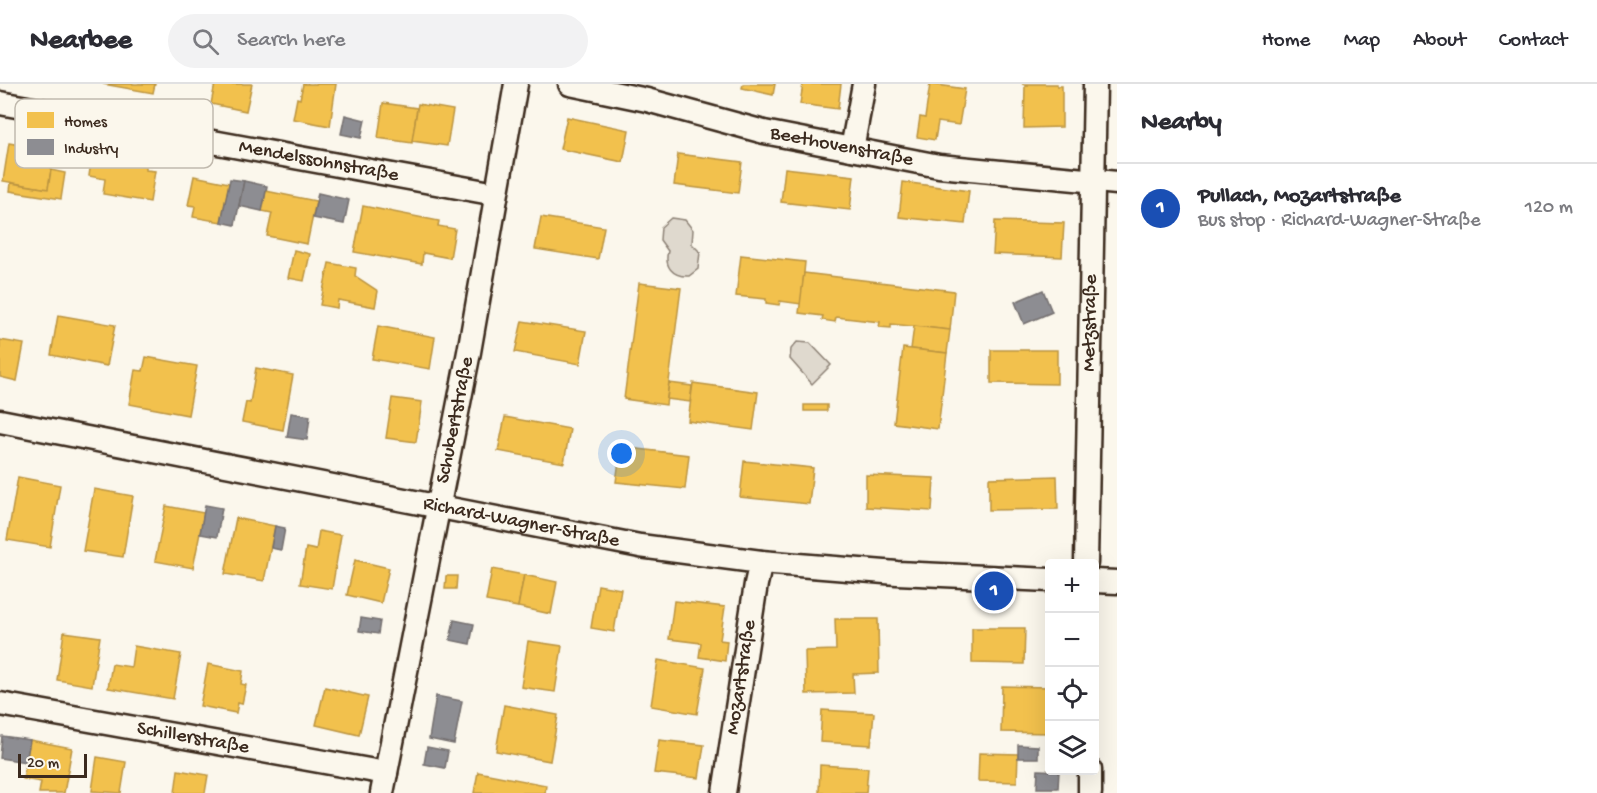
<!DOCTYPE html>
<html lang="en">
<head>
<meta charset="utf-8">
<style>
  body { margin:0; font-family:"Gochi Hand",sans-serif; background:#f2f2f3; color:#2b2b33 }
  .controls { position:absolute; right:18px; bottom:18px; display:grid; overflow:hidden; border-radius:6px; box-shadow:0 6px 24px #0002 }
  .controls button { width:54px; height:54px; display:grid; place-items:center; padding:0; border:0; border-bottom:2px solid #e1e1e2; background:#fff; color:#2b2b33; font:30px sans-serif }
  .scale { position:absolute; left:18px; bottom:15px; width:69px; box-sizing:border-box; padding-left:6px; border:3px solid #3b2a1e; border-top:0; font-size:16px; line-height:21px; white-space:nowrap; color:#3b2a1e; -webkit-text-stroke:4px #fbf7ec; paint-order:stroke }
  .you { position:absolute; left:622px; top:370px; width:21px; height:21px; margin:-15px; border:4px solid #fff; border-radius:50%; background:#1a73e8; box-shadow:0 0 0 9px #1a73e833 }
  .badge { display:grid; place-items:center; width:39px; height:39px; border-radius:50%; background:#0b8043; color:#fff; font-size:20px; font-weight:700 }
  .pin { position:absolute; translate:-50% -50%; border:3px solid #fff; box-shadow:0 2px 6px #0006 }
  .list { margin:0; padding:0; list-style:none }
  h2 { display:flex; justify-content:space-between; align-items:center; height:78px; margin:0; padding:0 24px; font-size:26px }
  h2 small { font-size:20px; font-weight:400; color:#7c7c81 }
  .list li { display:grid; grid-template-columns:39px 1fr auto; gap:18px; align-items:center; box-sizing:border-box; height:90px; padding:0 24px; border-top:2px solid #e1e1e2 }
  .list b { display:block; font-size:22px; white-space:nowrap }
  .list p { margin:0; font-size:20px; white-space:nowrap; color:#7c7c81 }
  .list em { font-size:20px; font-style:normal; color:#7c7c81 }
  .icon { flex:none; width:33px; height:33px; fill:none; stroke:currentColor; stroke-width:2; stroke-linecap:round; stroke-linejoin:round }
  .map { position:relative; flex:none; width:1117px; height:709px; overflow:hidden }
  header { display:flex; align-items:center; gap:36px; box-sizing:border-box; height:84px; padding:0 30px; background:#fff; border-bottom:2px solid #e1e1e2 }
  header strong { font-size:28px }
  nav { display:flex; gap:33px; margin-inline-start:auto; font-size:21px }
  .search { width:420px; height:54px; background:#f2f2f3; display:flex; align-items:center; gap:15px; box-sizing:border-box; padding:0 21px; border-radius:33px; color:#7c7c81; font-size:22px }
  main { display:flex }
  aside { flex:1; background:#fff }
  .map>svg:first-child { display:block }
  .green { fill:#dfd9ce; stroke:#8d8276; stroke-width:1.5 }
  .homes { fill:#f2c14e; stroke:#bb9440; stroke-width:1.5 }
  .industry { fill:#8d8d92; stroke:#746f6f; stroke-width:1.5 }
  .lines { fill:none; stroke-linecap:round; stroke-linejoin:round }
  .street-casing { stroke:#3b2a1e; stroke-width:27 }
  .street { stroke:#fbf7ec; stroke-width:22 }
  .labels { text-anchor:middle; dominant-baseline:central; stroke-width:6; stroke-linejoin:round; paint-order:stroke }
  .street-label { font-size:20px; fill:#3b2a1e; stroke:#fbf7ec }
  .key { fill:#fbf7ec; stroke:#c1baae; stroke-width:1.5 }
  .key-label { font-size:16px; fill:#3b2a1e }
</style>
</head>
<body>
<header>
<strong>Nearbee</strong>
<div class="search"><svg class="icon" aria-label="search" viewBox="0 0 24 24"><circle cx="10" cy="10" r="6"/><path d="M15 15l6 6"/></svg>Search here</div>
<nav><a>Home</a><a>Map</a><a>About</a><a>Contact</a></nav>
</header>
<main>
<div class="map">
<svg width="1117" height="709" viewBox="0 0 1117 709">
  <rect width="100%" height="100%" fill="#fbf7ec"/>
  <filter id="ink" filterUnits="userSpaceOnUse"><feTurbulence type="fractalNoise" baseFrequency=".0167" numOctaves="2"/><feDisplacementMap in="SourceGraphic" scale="12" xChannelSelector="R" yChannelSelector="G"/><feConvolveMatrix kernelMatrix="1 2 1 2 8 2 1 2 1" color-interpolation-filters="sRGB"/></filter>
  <g filter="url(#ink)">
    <g class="green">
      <path d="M671 134 685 136 693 146 692 160 700 168 698 185 689 192C672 193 664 182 668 167L660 156 661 143Z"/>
      <path d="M797 258 810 259 831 281 812 300 790 275 791 265Z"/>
    </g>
    <g class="homes">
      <path d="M103 0H155L153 9Z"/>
      <path d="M215 0H252L246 27 211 20Z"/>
      <path d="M303 0H336L330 42 293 35 297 14 300 15Z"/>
      <path d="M743 0H775L773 11 742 4Z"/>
      <path d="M803 0H841L838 25 800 20Z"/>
      <path d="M930 0 965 5 959 41 938 38 935 56 917 53 920 33 925 34Z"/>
      <path d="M1022 0H1057V2H1062V43L1024 44 1025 2H1029Z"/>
      <path d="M383 19 417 24 412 59 378 54Z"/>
      <path d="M418 20 453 26 447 62 412 57Z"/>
      <path d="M567 33 629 46 623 78 560 65Z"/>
      <path d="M9 59 54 67 48 105 3 97Z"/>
      <path d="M93 65 115 69 114 76 146 82V86L155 87 150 118 103 110 105 95 89 92Z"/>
      <path d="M678 70 742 78 738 109 674 101Z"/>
      <path d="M785 84 854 92 850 126 781 118Z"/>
      <path d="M51 86 65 89 61 115 10 107 11 99 48 105Z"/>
      <path d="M194 92 229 99 221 138 193 133 195 122 188 121Z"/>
      <path d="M903 98 969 107 965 140 899 133Z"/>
      <path d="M266 107 316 117 307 160 267 152 272 129 262 127Z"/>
      <path d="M363 122 439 137 438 142 455 145 450 174 423 169 422 180 354 168Z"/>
      <path d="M541 133 604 143 598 175 535 165Z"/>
      <path d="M995 137 1064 139 1062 173 993 170Z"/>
      <path d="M294 166 310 170 304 197 288 194Z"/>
      <path d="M741 171 805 178 801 220 780 217 779 221 766 219V215L736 212Z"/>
      <path d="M329 179 356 184 355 192 378 207 375 223 338 216 337 224 320 221Z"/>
      <path d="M804 189 954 207 950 246 891 240V244L879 243 880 238 836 233 835 238 822 236 823 232 799 229Z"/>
      <path d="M639 199 681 204 666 321 624 315Z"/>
      <path d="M58 231 115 241 107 282 51 271Z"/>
      <path d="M522 237 586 247 580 280 515 268Z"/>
      <path d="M378 242 435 253 430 285 372 275Z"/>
      <path d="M914 242 950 246 947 269 911 265Z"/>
      <path d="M0 256 24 260 17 297 0 293Z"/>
      <path d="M903 264 947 269 938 345 894 339Z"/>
      <path d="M991 266H1057V300L991 299Z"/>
      <path d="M146 273 197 282 188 331 129 320 135 286 143 287Z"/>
      <path d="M256 284 293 291 283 346 242 338 246 318 250 319Z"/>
      <path d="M669 299 692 302 690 318 667 315Z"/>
      <path d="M693 299 758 308 753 346 688 337Z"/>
      <path d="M392 314 422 318 416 358 386 354Z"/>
      <rect x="804" y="321" width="23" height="6"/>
      <path d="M505 333 570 345 564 379 498 367Z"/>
      <path d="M621 363 689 371 685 405 616 398Z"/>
      <path d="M744 377 813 384 809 420 740 413Z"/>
      <path d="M866 391 934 394 932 427 866 423Z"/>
      <path d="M1057 392 1058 425 989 426V394Z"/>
      <path d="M18 393 60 401 50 463 7 456Z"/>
      <path d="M94 405 133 412 123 473 83 467Z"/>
      <path d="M166 422 204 429 193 484 155 477Z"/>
      <path d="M236 434 275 442 264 497 225 490Z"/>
      <path d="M319 447 341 451 332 505 300 500 306 464 316 466Z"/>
      <path d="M355 476 389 484 381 519 347 511Z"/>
      <path d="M492 485 524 491 518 523 486 517Z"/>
      <path d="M524 491 557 498 551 530 518 523Z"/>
      <path d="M446 492H457L456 505H445Z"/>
      <path d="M598 501 621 505 614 548 591 544Z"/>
      <path d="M674 517 725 523 720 556 727 557 725 577 699 573 701 559 669 555Z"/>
      <path d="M835 535H878L879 589 853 590 854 609 806 610 805 567 836 566Z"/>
      <path d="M972 544H1025L1024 580 972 579Z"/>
      <path d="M64 548 100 553 92 602 57 596Z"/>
      <path d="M528 557 562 562 555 608 521 603Z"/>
      <path d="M134 562 181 570 173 615 108 604 112 580 131 583Z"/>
      <path d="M658 576 705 584 697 630 651 622Z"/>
      <path d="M208 580 243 587 241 600 246 601 242 620 238 619 236 629 200 622Z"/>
      <path d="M1002 602 1050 603V649L1001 648Z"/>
      <path d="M325 603 368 613 359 651 316 641Z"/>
      <path d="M504 621 558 631 550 677 496 667Z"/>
      <path d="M822 626 874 629 871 661 820 658Z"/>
      <path d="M30 656 72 664 64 709H39L41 698 23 695Z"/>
      <path d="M659 656 704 661 699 694 654 689Z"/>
      <path d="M979 669 1018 670 1017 698 978 697Z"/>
      <path d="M97 673 126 678 121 709 92 707Z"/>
      <path d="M820 681 868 684 866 709H819Z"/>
      <path d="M178 686 208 691 205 709H175Z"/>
      <path d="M478 688 546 701 545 709H474Z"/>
    </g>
    <g class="industry">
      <path d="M345 31 365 36 361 54 341 50Z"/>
      <path d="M230 95 244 97 235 141 221 138Z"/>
      <path d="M244 97 267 102 262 127 239 122Z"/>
      <path d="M318 109 349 116 344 140 313 134Z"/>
      <path d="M1043 206 1052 228 1024 240 1015 218Z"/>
      <path d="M291 329 310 332 307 356 287 353Z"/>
      <path d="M205 421 222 424 217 453 200 450Z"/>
      <path d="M275 442 285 444 281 466 271 464Z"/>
      <path d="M361 534 380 537 378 550 359 547Z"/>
      <path d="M454 536 474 540 470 560 450 556Z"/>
      <path d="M436 612 462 617 454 660 429 655Z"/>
      <path d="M2 652 30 656 26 678 0 674Z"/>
      <path d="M1018 661 1038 662V674H1018Z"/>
      <path d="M427 663 448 667 445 684 424 680Z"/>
      <path d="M1038 686 1059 687 1058 704H1037Z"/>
    </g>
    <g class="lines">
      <defs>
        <g id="street">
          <path id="s1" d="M570 0 647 16 764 48 939 82 1117 99"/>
          <path id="s2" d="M0 19 496 110"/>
          <path d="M852 65 864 0"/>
          <path id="s3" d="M0 337 640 462 761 478 897 489 1050 496"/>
          <path id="s4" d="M1086 479 1095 0"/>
          <path d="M1094 497 1117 498"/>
          <path id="s5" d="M0 620 386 689"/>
          <path d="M1090 686V709"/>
          <path id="s6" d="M382 709 469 268 516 0"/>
          <path id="s7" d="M724 709 756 500 761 478"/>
        </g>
      </defs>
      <use href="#street" class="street-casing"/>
      <use href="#street" class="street"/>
    </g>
  </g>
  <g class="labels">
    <g class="street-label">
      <text stroke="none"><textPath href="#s1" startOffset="279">Beethovenstraße</textPath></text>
      <text stroke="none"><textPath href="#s2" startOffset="324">Mendelssohnstraße</textPath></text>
      <text stroke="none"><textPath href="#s4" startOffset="240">Metzstraße</textPath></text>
      <text stroke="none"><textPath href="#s6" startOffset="380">Schubertstraße</textPath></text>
      <text stroke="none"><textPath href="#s3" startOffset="531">Richard-Wagner-Straße</textPath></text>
      <text stroke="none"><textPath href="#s7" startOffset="117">Mozartstraße</textPath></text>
      <text stroke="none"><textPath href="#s5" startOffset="196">Schillerstraße</textPath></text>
    </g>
  </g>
  <rect x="15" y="15" width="198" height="69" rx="9" class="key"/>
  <rect x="27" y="28" width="27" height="16" fill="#f2c14e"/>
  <rect x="27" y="55" width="27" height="16" fill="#8d8d92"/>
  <g class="key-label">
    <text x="64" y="42">Homes</text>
    <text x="64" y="69">Industry</text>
  </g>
</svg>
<div class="controls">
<button>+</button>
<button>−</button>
<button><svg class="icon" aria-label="locate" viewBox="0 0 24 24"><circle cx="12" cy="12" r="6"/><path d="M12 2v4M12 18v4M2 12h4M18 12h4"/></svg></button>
<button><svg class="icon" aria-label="layers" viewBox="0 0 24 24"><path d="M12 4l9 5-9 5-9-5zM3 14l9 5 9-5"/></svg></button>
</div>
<div class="scale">20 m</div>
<div class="you"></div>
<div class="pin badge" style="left:994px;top:507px;background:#1a4fb4">1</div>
</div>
<aside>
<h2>Nearby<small></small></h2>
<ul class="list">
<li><span class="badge" style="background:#1a4fb4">1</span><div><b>Pullach, Mozartstraße</b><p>Bus stop · Richard-Wagner-Straße</p></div><em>120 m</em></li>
</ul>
</aside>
</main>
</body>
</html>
